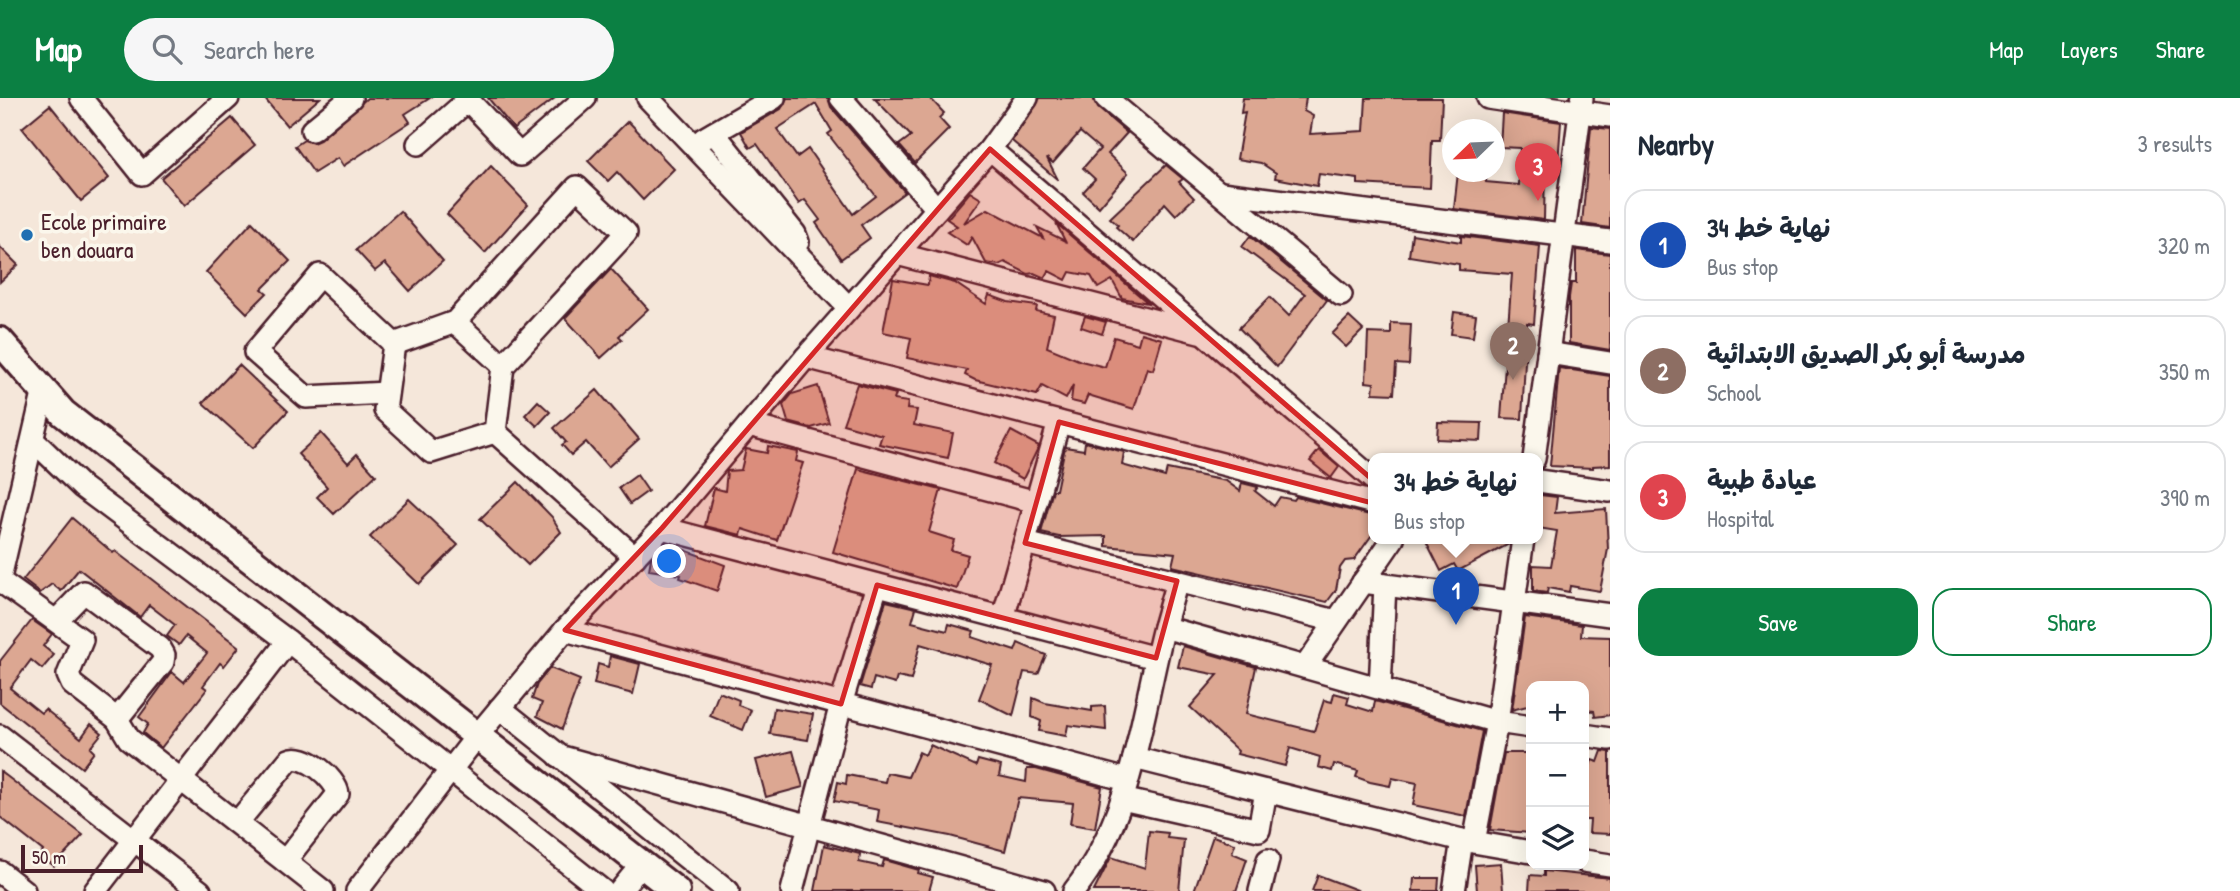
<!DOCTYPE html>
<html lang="en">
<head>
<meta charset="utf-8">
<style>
  body { margin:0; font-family:"Patrick Hand","Playpen Sans Arabic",sans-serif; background:#f6f6f7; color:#1f2937 }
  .controls { position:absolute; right:21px; bottom:21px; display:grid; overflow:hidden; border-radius:14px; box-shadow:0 7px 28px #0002 }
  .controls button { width:63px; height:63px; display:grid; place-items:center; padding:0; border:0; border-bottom:2px solid #e0e1e3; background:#fff; color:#1f2937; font:35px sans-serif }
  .compass { position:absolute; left:1442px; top:21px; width:63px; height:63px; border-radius:50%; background:#fff; box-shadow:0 7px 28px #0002; rotate:247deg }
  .scale { position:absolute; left:21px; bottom:18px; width:122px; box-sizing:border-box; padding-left:7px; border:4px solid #4a1f2b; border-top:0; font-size:19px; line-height:24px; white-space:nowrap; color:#4a1f2b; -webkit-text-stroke:5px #fbf7ec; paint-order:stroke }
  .you { position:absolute; left:670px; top:464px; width:24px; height:24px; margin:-18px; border:5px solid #fff; border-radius:50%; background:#1a73e8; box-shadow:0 0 0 10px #1a73e833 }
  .badge { display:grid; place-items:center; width:46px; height:46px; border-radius:50%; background:#0b8043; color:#fff; font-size:23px; font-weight:700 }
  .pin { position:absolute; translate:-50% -58px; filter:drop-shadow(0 2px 4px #0008) }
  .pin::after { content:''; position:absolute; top:37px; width:24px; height:21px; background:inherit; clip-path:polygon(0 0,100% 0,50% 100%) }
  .popup { position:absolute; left:1368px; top:355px; width:175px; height:91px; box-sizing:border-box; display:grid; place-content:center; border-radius:14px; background:#fff; filter:drop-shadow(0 2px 5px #0005); font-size:23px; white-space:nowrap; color:#747a83 }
  .popup b { font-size:26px; color:#1f2937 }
  .popup::after { content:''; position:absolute; left:50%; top:100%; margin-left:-14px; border:14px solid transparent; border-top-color:#fff }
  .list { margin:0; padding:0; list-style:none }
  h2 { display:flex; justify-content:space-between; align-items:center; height:91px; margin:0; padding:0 28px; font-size:30px }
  h2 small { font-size:23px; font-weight:400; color:#747a83 }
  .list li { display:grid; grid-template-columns:46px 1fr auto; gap:21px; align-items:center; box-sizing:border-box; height:112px; margin:0 14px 14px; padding:0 14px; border:2px solid #e0e1e3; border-radius:21px }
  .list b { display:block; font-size:26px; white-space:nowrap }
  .list p { margin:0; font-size:23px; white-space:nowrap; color:#747a83 }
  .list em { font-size:23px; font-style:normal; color:#747a83 }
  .actions { display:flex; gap:14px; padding:21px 28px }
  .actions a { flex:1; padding:16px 0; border:2px solid #0b8043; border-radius:21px; text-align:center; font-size:24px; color:#0b8043 }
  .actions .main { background:#0b8043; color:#fff }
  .icon { flex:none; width:38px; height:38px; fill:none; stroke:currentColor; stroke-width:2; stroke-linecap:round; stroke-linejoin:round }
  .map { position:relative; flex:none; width:1610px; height:793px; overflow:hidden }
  header { display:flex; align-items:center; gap:42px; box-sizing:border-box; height:98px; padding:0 35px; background:#0b8043; color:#fff }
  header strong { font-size:33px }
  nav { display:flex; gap:38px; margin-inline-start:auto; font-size:24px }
  .search { width:490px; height:63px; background:#f6f6f7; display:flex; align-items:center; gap:18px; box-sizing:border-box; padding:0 24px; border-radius:38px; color:#747a83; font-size:26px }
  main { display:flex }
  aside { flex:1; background:#fff }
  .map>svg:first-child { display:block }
  .building { fill:#dca792; stroke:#4a1f2b; stroke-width:2; fill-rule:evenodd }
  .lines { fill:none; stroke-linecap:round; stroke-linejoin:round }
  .minor-casing { stroke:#4a1f2b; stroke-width:26 }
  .major-casing { stroke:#4a1f2b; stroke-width:32 }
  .minor { stroke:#fbf7ec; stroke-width:21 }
  .major { stroke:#fbf7ec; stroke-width:26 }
  .marked { fill:#d62828; fill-opacity:0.2; stroke:#d62828; stroke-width:5; stroke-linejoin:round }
  .poi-dot { fill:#1f6fb2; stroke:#fbf7ec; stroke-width:2.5 }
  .labels { text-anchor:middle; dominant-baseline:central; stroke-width:7; stroke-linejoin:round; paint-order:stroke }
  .poi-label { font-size:24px; fill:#4a1f2b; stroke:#fbf7ec; text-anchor:start }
</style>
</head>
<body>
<header>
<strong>Map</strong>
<div class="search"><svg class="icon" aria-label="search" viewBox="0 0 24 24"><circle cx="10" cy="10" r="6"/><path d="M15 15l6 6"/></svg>Search here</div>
<nav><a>Map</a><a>Layers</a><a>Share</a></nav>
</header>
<main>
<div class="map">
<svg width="1610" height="793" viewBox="0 0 1610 793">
  <rect width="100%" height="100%" fill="#f5e7da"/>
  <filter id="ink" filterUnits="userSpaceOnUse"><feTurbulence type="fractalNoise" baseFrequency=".0143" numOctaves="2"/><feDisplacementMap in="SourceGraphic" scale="14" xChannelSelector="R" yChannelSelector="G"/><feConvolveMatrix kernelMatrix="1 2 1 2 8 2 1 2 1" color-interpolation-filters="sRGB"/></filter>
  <g filter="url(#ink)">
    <g class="building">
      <path d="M264 0H320L287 28Z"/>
      <path d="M367 0H430L405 16 410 24 343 68 338 60 314 75 295 48 304 42 313 45 320 42Z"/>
      <path d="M488 0H555L514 31Z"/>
      <path d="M787 0H828L831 9 905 94 861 127 870 140 841 161 816 125 820 122 805 102 799 106 757 46 750 50 741 34 781 11ZM816 6 832 33 828 36 876 98 853 116 808 51 797 59 777 31Z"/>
      <path d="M874 0H930L944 15 939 20 949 31 915 65 899 47 911 38Z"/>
      <path d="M1040 0H1093L1098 10 1127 35 1108 56 1128 75 1099 109 1083 94 1095 81 1083 70 1100 51 1080 34 1053 65 1047 60 1058 82 1012 43Z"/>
      <path d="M1243 0H1306L1304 13 1313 18 1310 36 1364 33 1366 0H1442L1440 42H1432L1430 90 1358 86V81L1319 76 1317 88 1275 80 1276 75 1261 65 1237 61 1245 14 1241 15Z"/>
      <path d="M50 7 109 80 81 103 22 30Z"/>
      <path d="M1502 15 1561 24 1558 65 1545 64 1544 122 1454 111 1458 74H1487L1486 84 1519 87 1520 50 1500 49Z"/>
      <path d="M232 20 255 47 184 108 161 80Z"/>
      <path d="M628 23 674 71 643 102 617 74 608 83 588 63Z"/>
      <path d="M1591 29 1610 31V130L1582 126Z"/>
      <path d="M1166 67 1183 81 1179 84 1194 100 1176 117 1165 105 1133 144 1116 129 1118 127 1110 120Z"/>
      <path d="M491 68 528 107 485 155 447 116Z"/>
      <path d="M970 94 981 101 964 125 988 111 1043 140 1037 129 1065 143 1056 125 1148 205 1122 200 1112 182 1098 190 1091 178 1070 174 1066 182 1049 173 1045 180 1034 175 1028 176 1005 164 999 167 986 165 972 139 967 147 947 134 957 128 947 121Z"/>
      <path d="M400 113 443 163 410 193 385 165 375 173 356 152Z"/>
      <path d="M252 124 290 163 262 191 267 195 247 215 206 174Z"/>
      <path d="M1412 136 1461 144V138L1540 148 1534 226 1527 225 1522 321 1501 320 1512 176 1459 172V166L1409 158Z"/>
      <path d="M1250 138 1327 202 1277 269 1239 230 1270 199 1289 218 1305 196 1242 149Z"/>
      <path d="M0 149 18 167 0 184Z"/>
      <path d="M1576 152 1610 156V252L1569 245V199L1571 185H1576Z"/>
      <path d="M611 171 648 211 619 238 622 241 601 260 565 220Z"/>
      <path d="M929 178 955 185 986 206 989 197 1008 204 1037 208 1036 213 1054 217 1047 249 1081 263 1105 269 1114 239 1138 246 1141 235 1162 241 1153 272 1147 270 1134 311 1088 297 1084 306 1071 303 1073 287 1066 301 1042 288 1037 297 975 282 965 277 967 272 907 260 911 240 883 234 893 181 928 187Z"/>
      <path d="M1454 214 1476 217 1473 239 1451 236Z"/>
      <path d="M1085 218 1106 224 1102 236 1081 229Z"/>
      <path d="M1349 219 1363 232 1346 249 1332 236Z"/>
      <path d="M1391 225 1411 226 1409 267 1396 266 1394 296 1373 295 1374 285 1366 284 1368 235 1391 236Z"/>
      <path d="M239 267 288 313 253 350 203 305Z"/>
      <path d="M1559 270 1610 278V367L1593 368V370L1550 368Z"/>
      <path d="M857 286 896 296 894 302 908 304 907 311 917 312 914 327 953 335 948 360 879 346 882 337 843 326Z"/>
      <path d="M818 288 829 325 811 330 788 324 783 307 792 296Z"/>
      <path d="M597 292 639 341 608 369 586 344 571 357 562 347 566 344 554 330Z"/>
      <path d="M538 303 550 314 537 328 525 317Z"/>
      <path d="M1438 324 1482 325 1481 343 1437 341Z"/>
      <path d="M1011 333 1039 348 1023 381 994 365Z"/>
      <path d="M321 335 348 365 357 356 376 377 334 416 317 399 327 389 298 356Z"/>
      <path d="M1085 344 1124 354 1122 367 1165 379 1167 371 1226 383 1240 393 1242 385 1258 389 1255 393 1274 408 1280 399 1294 402 1296 399 1374 418V434L1354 462 1345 463 1340 470 1336 492 1327 504 1172 468 1175 455 1106 448V438L1059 439 1041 435 1053 392H1056L1065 349 1084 352Z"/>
      <path d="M768 348 798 354 796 363 803 365 777 442 743 431 741 437 705 428 714 390 725 393 727 373 741 372 746 351 767 355Z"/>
      <path d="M1319 352 1339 369 1331 380 1310 363Z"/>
      <path d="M858 371 941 392 929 434 954 442 951 452 968 457 957 491 833 454Z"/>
      <path d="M637 377 648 393 630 406 619 390Z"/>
      <path d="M518 384 552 419 561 434 528 467 480 421Z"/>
      <path d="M1540 397 1557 399 1555 415 1606 411 1608 451 1600 493 1570 488 1569 494 1548 490 1547 495 1533 493V467L1551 468 1557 433 1538 430Z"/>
      <path d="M409 401 458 447 419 486 370 439Z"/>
      <path d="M72 420 113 455 115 453 239 549 224 568 220 565 203 588 207 591 161 650 143 635 148 626 139 619 172 574 184 584 207 555 186 538 179 547 167 538 175 527 149 507 140 519 79 471 61 493 52 486 40 495 23 482Z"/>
      <path d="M1425 441H1510L1509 446 1458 473 1454 466 1441 473Z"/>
      <path d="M666 445 725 467 717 493 680 480 681 477 649 472 651 460Z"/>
      <path d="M886 503 916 510 912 524 947 533 949 526 974 533 972 539 1015 553 1018 545 1046 557 1038 576 1024 574 1013 618 979 601 992 567 920 546 911 582 897 579 895 586 874 580 871 591 860 588Z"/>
      <path d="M1525 519 1582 527 1581 538 1610 539V617L1595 619 1594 613 1584 612V588H1531V607L1512 612Z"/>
      <path d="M32 522 52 536 43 548 54 557 42 571 31 562 10 590 41 615 45 611 81 640 91 626 102 635 90 650 94 654 82 670 0 605V563Z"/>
      <path d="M1183 548 1256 569 1246 616 1314 633 1324 602 1332 604 1334 595 1349 599 1347 606 1373 614 1375 603 1482 633 1466 718 1413 707 1417 685 1392 680 1390 688 1370 684 1356 679 1358 673 1334 666 1332 673 1318 669 1320 659 1290 650 1285 668 1237 656 1238 653 1190 609 1218 577 1178 569Z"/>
      <path d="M610 558 640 566 633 596 594 586 598 566 608 569Z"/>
      <path d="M550 570 580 582 562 631 537 618 542 605 532 601 537 586Z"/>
      <path d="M719 594 739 602 738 607 751 612 743 632 710 618Z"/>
      <path d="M1033 600 1045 605 1092 613V609L1105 608 1106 632 1068 627 1066 638 1039 633 1041 623 1032 619Z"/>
      <path d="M774 610 813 616 808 642 770 636Z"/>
      <path d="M930 647 976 668 978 662 1001 668 999 678 1026 684 1027 671H1036L1102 689 1095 730 1070 726 1073 705 1018 700 1005 753 950 738 877 724 879 712 834 703 838 684 846 686 847 677 885 684 887 675 908 679 919 654 925 657Z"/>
      <path d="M793 653 803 689 766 699 756 662Z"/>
      <path d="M1602 653 1610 654V736L1589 735 1590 722H1584V684L1592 662 1598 664Z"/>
      <path d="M1504 655H1531V735L1490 732Z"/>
      <path d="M0 673 83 737 54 768 40 757 43 753 0 719Z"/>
      <path d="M1149 733 1168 735 1167 740 1184 742 1179 793H1094L1111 759 1145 770Z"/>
      <path d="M1213 738 1235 746 1232 755 1247 761 1236 793H1194Z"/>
      <path d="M824 747 860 756 859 764 882 769 884 762 919 772 918 775 933 779 929 793H815Z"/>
      <path d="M1501 765 1503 793H1477L1475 767Z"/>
      <path d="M1544 773 1610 780V793H1529L1530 777 1544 778Z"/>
      <path d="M1318 777 1357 792 1356 793H1312Z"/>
      <path d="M1414 780H1439L1438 793H1413Z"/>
    </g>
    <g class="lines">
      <defs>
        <g id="minor">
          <path d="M81 0 142 76 228 0"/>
          <path d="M648 0 849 210"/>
          <path d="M841 0 937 111"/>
          <path d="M1106 0 1341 197"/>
          <path d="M1488 0 1610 18"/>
          <path d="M312 32 351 0"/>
          <path d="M714 35 795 136 798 144"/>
          <path d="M703 41 774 0"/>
          <path d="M418 46 468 2 520 57 585 0"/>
          <path d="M990 51 1374 382"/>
          <path d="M1221 95 1610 143"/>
          <path d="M897 156 1199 234"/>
          <path d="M455 224 577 89 626 135 503 268 495 334 431 354 385 312 394 246 455 224 503 268"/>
          <path d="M1548 255 1610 265"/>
          <path d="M806 259 1374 405"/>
          <path d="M387 295 306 299 255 254 320 177 394 246"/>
          <path d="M749 327 1036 404"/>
          <path d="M495 334 635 459"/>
          <path d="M33 342 82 389 288 543 603 793"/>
          <path d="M1534 361 1582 0"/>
          <path d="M1538 383 1610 393"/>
          <path d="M662 430 1156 560"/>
          <path d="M1025 445 1336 523"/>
          <path d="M0 480 43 296"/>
          <path d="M0 483 82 542 68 577 72 586 117 621 129 641 323 793"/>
          <path d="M1363 484 1610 517"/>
          <path d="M1003 520 1059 324"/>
          <path d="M57 522 84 494 160 550 164 557 163 564 117 621"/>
          <path d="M1164 529 1177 483"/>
          <path d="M565 532 1127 682"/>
          <path d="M1305 569 1393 441"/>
          <path d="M1380 590 1385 487"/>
          <path d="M500 610 728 793"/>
          <path d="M1584 637 1610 641"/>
          <path d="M0 638 200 793"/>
          <path d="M559 658 1044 793"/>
          <path d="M1134 660 1462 742 1531 754"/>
          <path d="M1122 701 1259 732 1266 693"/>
          <path d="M237 725 289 662C304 654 336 680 338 696L285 763"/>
          <path d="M1474 744 1497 624 1531 629"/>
          <path d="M1584 763 1610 767"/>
          <path d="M0 774 24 793"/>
          <path d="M95 793 288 543"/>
          <path d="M357 793 477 638 565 532 662 430 806 259 990 51 1027 0"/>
          <path d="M620 793 642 766"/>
          <path d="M792 793 841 606 877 487"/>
          <path d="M1074 793C1133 719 1141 617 1164 529L1497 624 1523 441"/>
          <path d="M1260 793 1268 762"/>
          <path d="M1454 793 1462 742"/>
        </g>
        <path id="major" d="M0 243 63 315 676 793"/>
      </defs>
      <use href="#minor" class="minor-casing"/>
      <use href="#major" class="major-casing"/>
      <use href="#minor" class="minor"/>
      <use href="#major" class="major"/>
    </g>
  </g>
  <path class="marked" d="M990 51 1411 415 1059 324 1025 445 1177 483 1156 560 877 487 841 606 565 532 662 430Z"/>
  <circle class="poi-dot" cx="27" cy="137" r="7"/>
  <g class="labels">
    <g class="poi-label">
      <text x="41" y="123">Ecole primaire<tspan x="41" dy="28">ben douara</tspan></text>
    </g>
  </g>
</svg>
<div class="controls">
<button>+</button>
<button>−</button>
<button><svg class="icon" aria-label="layers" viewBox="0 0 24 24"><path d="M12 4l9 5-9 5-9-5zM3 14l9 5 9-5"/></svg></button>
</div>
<svg class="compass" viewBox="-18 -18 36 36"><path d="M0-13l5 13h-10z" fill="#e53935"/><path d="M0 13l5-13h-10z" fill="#747a83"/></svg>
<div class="scale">50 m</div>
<div class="you"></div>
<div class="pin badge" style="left:1456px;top:527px;background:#1a4fb4">1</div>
<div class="popup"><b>نهاية خط 34</b>Bus stop</div>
<div class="pin badge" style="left:1513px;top:282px;background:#8d6e63">2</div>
<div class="pin badge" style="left:1538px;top:103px;background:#e0444e">3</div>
</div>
<aside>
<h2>Nearby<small>3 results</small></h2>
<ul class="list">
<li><span class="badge" style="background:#1a4fb4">1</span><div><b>نهاية خط 34</b><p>Bus stop</p></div><em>320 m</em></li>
<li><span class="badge" style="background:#8d6e63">2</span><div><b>مدرسة أبو بكر الصديق الابتدائية</b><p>School</p></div><em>350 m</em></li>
<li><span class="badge" style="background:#e0444e">3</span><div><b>عيادة طبية</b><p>Hospital</p></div><em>390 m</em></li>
</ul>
<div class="actions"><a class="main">Save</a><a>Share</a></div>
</aside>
</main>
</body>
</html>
